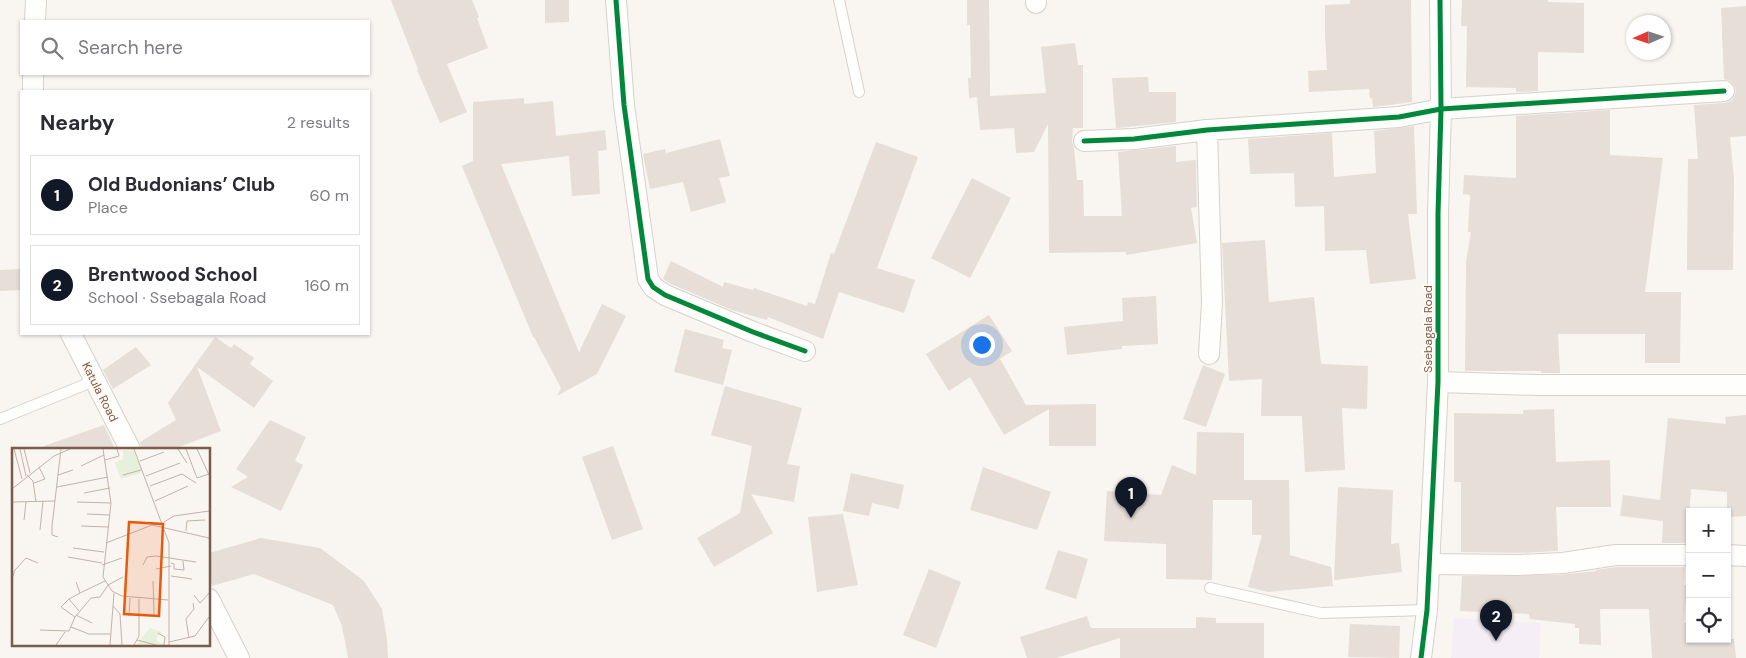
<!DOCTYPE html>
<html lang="en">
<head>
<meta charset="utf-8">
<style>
  body { margin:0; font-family:"DM Sans",sans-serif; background:#f2f2f3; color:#2b2b33 }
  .controls { position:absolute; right:15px; bottom:15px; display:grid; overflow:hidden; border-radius:0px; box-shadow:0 1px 4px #0004 }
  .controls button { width:45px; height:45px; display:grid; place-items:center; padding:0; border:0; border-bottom:1px solid #e1e1e2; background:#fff; color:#2b2b33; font:25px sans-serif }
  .compass { position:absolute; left:1626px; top:15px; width:45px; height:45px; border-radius:50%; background:#fff; box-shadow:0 1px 4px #0004; rotate:267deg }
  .you { position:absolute; left:981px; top:344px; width:18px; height:18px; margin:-12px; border:4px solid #fff; border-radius:50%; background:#1a73e8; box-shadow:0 0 0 8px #1a73e833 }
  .badge { display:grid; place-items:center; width:32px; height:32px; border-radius:50%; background:#111827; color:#fff; font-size:16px; font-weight:700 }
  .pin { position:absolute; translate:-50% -41px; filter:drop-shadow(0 1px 2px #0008) }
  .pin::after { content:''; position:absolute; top:26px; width:18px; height:15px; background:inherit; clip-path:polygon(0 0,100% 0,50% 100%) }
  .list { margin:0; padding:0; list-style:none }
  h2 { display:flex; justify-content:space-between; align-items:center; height:65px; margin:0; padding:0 20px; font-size:21px }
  h2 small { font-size:16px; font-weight:400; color:#7c7c81 }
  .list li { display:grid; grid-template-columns:32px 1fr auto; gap:15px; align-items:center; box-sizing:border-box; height:80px; margin:0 10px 10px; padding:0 10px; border:1px solid #e1e1e2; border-radius:0px }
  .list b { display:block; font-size:19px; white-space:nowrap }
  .list p { margin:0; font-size:16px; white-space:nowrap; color:#7c7c81 }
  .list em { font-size:16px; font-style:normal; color:#7c7c81 }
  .icon { flex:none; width:28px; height:28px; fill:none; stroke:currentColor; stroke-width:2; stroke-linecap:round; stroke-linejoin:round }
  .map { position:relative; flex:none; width:1746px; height:658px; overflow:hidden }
  .search { position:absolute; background:#fff; box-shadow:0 1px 4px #0004; left:20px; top:20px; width:350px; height:55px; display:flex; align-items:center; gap:12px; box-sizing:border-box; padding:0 18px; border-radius:0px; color:#7c7c81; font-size:19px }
  .panel { position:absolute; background:#fff; box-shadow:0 1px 4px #0004; left:20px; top:90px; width:350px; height:245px; border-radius:0px }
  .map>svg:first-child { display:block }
  .education { fill:#f6eef6 }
  .building { fill:#e6ded7 }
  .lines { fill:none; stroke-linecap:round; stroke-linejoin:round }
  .lane-casing { stroke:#d7d1cb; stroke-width:12 }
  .street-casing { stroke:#d7d1cb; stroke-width:22 }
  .lane { stroke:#fefefd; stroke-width:10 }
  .street { stroke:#fefefd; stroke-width:20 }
  .cycleway-casing { stroke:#fffaf3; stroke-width:8 }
  .cycleway { stroke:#00873e; stroke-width:5 }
  .labels { text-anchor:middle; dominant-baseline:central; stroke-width:4; stroke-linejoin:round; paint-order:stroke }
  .street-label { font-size:12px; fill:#7a5c4d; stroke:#fffaf3 }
  .inset-road { fill:none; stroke:#c2b3aa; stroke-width:1 }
  .view { fill:#e8590c; fill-opacity:0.15; stroke:#e8590c; stroke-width:2.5 }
  .inset-edge { fill:none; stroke:#7a5c4d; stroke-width:2.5 }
</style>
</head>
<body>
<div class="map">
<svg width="1746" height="658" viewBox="0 0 1746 658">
  <rect width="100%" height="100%" fill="#f9f5f0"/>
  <path class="education" d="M1454 618 1541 623 1539 658H1451Z"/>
  <g class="building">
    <path d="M391 0H472L479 17 477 18 488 48 447 64 467 112 440 123 417 70 418 69Z"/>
    <path d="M545 0H569V22L545 23Z"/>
    <path d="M967 0H989L990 96 1046 93 1041 47 1075 43 1078 65H1083V128H1073L1072 142 1074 148 1077 180H1083L1084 216H1122L1118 152 1176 146V162L1196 160 1197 207 1191 208 1197 243 1126 255V252L1049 253 1048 124 1034 152 1016 153 1014 128 980 130 977 97 969 98 968 78H971L970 25H967Z"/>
    <path d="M1350 0H1411L1412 102 1373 107 1372 98H1370L1369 89 1309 92 1308 71 1327 70 1325 35V5L1350 4Z"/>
    <path d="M1462 0H1548V2L1584 3V53L1538 52V91L1516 92V88L1466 87 1467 26H1461Z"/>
    <path d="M1746 6V136L1730 137 1734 180 1733 270H1687L1688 159H1698L1694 105 1725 103 1731 101 1734 97 1736 91 1734 85 1730 81 1724 79 1721 8Z"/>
    <path d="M1148 77 1149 92H1176V122L1116 128 1112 78Z"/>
    <path d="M524 98V104L553 101 556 136 605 130 607 150 598 151 600 194 572 196 569 156 501 164 579 352 602 304 626 316 597 374 557 396 561 388 534 337H533L462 166 473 161V102Z"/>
    <path d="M1610 110V155L1663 158 1645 292H1681L1680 363H1645V334H1558L1560 373H1541V371H1465L1466 261 1471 232H1468L1470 195 1463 194 1464 175 1516 178V116Z"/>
    <path d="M1414 126 1417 214H1408L1416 279 1370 284 1366 250 1325 251 1324 206 1295 207 1294 173 1250 174 1248 139 1332 133 1334 177 1376 173 1374 131Z"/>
    <path d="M720 139 730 176 719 178 726 202 691 212 683 182 650 189 643 154 665 149 666 153Z"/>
    <path d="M876 142 918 157 877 268 915 280 904 313 839 292 823 339 768 317 767 320 732 310 671 284 663 279 671 261 723 287 724 282 753 290 754 288 807 306 808 302 815 304 831 253 834 254Z"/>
    <path d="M972 178 1011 198 970 278 931 258Z"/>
    <path d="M1265 240 1269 302 1314 297 1321 364 1368 366 1367 409 1342 408 1345 470 1305 472 1302 416H1261L1262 379 1229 381 1222 243Z"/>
    <path d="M21 269V290L0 291V270Z"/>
    <path d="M1156 296 1158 344 1122 346V349L1067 355 1064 327 1123 321 1122 298Z"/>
    <path d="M989 315 1012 351 1000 359 1026 405 1096 404V446H1049V409L1004 435 970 377 949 391 926 354Z"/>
    <path d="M685 329 724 340 722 348 732 350 723 385 674 372Z"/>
    <path d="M215 337 231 348 234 344 254 358 250 364 273 381 254 408 197 367 221 431 174 449H142L140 442 176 420 168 403Z"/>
    <path d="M136 347 151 365 113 389 103 370Z"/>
    <path d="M1203 365 1225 374 1206 427 1183 419Z"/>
    <path d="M725 386 802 408 787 464 800 466 794 502 751 494 773 533 714 567 697 538 740 513 752 446 711 435Z"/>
    <path d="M1554 409 1556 462 1610 460 1611 507H1556L1558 551 1518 553 1461 552V482H1454V413L1523 414V410Z"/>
    <path d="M1746 415V516L1727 517V492L1691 489 1687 543H1662L1663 521 1620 516 1623 495 1660 500 1668 418 1726 424 1725 417Z"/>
    <path d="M270 420 306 437 295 461 303 465 281 511 231 487 248 477 236 469Z"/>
    <path d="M104 425 115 449H44V446Z"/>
    <path d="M1197 432 1244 433V480H1289L1290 555 1331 567 1333 586 1268 592 1248 587 1262 535H1252V500H1213L1212 580 1166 579V544L1104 541 1107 491 1161 495 1172 465 1196 475Z"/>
    <path d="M613 446 643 529 612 540 582 457Z"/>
    <path d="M983 467 1051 492 1037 530 970 510Z"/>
    <path d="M851 473 904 485 899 509 872 503 869 516 843 511Z"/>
    <path d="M1338 487 1393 490 1391 544 1399 543 1402 572 1334 580Z"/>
    <path d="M843 514 858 585 817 592 808 517Z"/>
    <path d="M261 538 320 548 364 581 382 609 387 639 388 658H348L342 626 333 605 254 574 212 586 209 574V553Z"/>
    <path d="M1058 550 1088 559 1076 599 1045 589Z"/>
    <path d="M1617 567H1685L1684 585H1687L1684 623H1690V639H1734L1736 658H1652L1649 609H1600L1601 645 1579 644V628H1575V624L1530 619 1529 614 1460 611 1462 576 1559 575 1596 571V570Z"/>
    <path d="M929 569 961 582 936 648 903 635Z"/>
    <path d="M1087 616 1091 628H1196V617L1216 618V623H1264V658H1120V638L1056 658H1027L1020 637Z"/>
    <path d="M1350 624 1400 626 1399 658 1348 657Z"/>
  </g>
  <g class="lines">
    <defs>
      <g id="lane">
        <path d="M839 0 859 92"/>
        <path d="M0 419 94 381"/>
        <path d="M1210 588 1321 613 1427 610"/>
      </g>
      <g id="street">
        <path d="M616 0 624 105 648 279 653 287 665 295 753 332 805 351"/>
        <path d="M1036 3V0"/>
        <path d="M35 21 36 0"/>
        <path d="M33 91V74"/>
        <path d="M1207 130 1212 303 1209 354"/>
        <path d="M1084 141 1134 139 1207 130 1399 117 1441 109 1724 91"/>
        <path d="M71 334 130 449"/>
        <path d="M1438 382 1537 385H1746"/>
        <path d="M1727 555 1746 556"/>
        <path d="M1429 564 1518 565 1563 563 1616 555H1690"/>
        <path d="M209 599 239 658"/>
        <path d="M1421 658 1427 610 1438 382V214L1441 109 1440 0"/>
      </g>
    </defs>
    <use href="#lane" class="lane-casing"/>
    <use href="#street" class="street-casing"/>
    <use href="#lane" class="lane"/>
    <use href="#street" class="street"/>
    <defs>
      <g id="cycleway">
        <path d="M616 0 624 105 648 279 653 287 665 295 753 332 805 351"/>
        <path d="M1084 141 1134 139 1207 130 1399 117 1441 109 1724 91"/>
        <path d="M1421 658 1427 610 1438 382V214L1441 109 1440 0"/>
      </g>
    </defs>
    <use href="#cycleway" class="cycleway-casing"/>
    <use href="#cycleway" class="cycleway"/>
  </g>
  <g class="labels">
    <g class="street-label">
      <text transform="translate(1428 329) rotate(-90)">Ssebagala Road</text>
      <text transform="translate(100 392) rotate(63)">Katula Road</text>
    </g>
  </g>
  <g transform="translate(12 448)">
    <rect width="198" height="198" fill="#f9f5f0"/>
    <path d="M111 2 122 3 131 24 109 31 103 15 111 11ZM138 180 150 184 145 189V193L153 197H124Z" fill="#e7f0db"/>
    <path class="inset-road" d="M2 1 10 31M8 1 14 28M12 1 18 25M91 1 99 55 91 129 100 143 110 148 156 152M122 1 157 95V197M166 1 175 15M174 1 185 30 197 26M185 1 197 27M93 12 107 8 105 1M128 13 152 4M69 18 92 7M15 27 21 33 24 54M46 27 61 22M111 27 129 22M134 28 168 15M22 35 33 31 27 19M138 38 170 26 184 35M45 39 96 29M0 41 42 8 58 1M72 45 98 40M143 53 176 38M0 54 43 53M65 54 99 55M75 66 98 67M12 72 14 54M152 74 162 68 197 63M69 78 96 79M28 82 31 53M174 83 175 73 193 72M46 89 40 87V78L49 1M94 95 140 77 197 90M61 100 92 104M56 109 90 115M159 115 162 116V121L172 122 171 113M90 117 110 110M131 117 135 109 144 108 184 114M144 121 159 118M159 128 180 131M0 131 3 122 14 110 26 115M141 133 142 167M64 134 68 145 93 133M182 147 188 155 197 145M57 151 49 159 63 169M101 158 108 166 110 197M67 163 57 151 68 145M64 167 80 175M117 168 118 150M59 179 77 186H99M28 182 57 183 63 169 79 150 88 149 96 137 111 129M146 185 153 189 152 197M177 190 174 171 182 161 181 155M125 192 144 197M157 194 183 188 197 169M44 197 53 184M98 197 102 145M122 197 127 188V151"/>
    <path class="view" d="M117 74 151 76 147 168 112 166Z"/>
    <rect width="198" height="198" class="inset-edge"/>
  </g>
</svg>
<div class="controls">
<button>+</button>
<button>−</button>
<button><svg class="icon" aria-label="locate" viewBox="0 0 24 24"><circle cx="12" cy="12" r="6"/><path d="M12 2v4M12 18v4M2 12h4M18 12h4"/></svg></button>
</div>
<svg class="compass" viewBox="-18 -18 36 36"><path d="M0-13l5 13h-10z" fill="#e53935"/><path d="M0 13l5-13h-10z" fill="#7c7c81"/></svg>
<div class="you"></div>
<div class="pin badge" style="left:1131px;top:518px">1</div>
<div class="pin badge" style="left:1496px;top:641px">2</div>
<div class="search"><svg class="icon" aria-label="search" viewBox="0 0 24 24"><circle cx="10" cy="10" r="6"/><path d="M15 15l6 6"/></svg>Search here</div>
<section class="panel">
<h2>Nearby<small>2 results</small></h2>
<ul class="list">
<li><span class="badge">1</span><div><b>Old Budonians’ Club</b><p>Place</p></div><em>60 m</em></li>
<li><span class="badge">2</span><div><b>Brentwood School</b><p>School · Ssebagala Road</p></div><em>160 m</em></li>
</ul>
</section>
</div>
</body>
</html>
